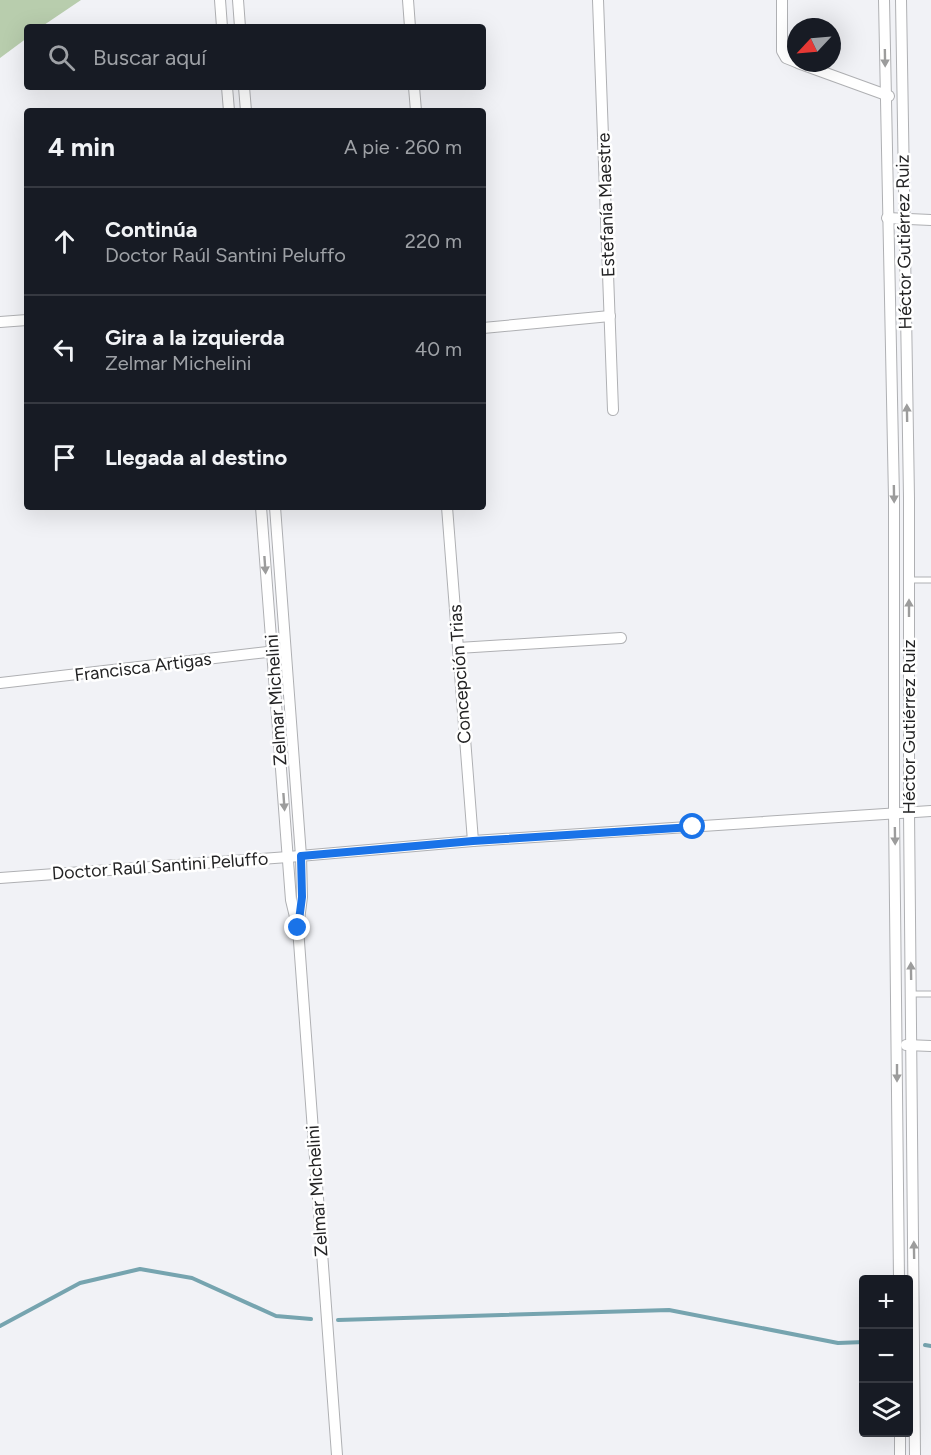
<!DOCTYPE html>
<html lang="es">
<head>
<meta charset="utf-8">
<style>
  body { margin:0; font-family:Figtree,sans-serif; background:#242831; color:#f1f3f6 }
  .controls { position:absolute; right:18px; bottom:18px; display:grid; overflow:hidden; border-radius:6px; box-shadow:0 6px 24px #0002 }
  .controls button { width:54px; height:54px; display:grid; place-items:center; padding:0; border:0; border-bottom:2px solid #363941; background:#171b24; color:#f1f3f6; font:30px sans-serif }
  .compass { position:absolute; left:787px; top:18px; width:54px; height:54px; border-radius:50%; background:#171b24; box-shadow:0 6px 24px #0002; rotate:244deg }
  .stop { position:absolute; width:18px; height:18px; margin:-14px; border:4px solid #1a73e8; border-radius:50%; background:#fff }
  .stop.end { background:#1a73e8; border-color:#fff; box-shadow:0 2px 6px #0008 }
  .list { margin:0; padding:0; list-style:none }
  h2 { display:flex; justify-content:space-between; align-items:center; height:78px; margin:0; padding:0 24px; font-size:26px }
  h2 small { font-size:20px; font-weight:400; color:#9ea1a6 }
  .list li { display:grid; grid-template-columns:39px 1fr auto; gap:18px; align-items:center; box-sizing:border-box; height:108px; padding:0 24px; border-top:2px solid #363941 }
  .list b { display:block; font-size:22px; white-space:nowrap }
  .list p { margin:0; font-size:20px; white-space:nowrap; color:#9ea1a6 }
  .list em { font-size:20px; font-style:normal; color:#9ea1a6 }
  .icon { flex:none; width:33px; height:33px; fill:none; stroke:currentColor; stroke-width:2; stroke-linecap:round; stroke-linejoin:round }
  .map { position:relative; flex:none; width:931px; height:1455px; overflow:hidden }
  .search { position:absolute; background:#171b24; box-shadow:0 6px 24px #0002; left:24px; top:24px; width:462px; height:66px; display:flex; align-items:center; gap:15px; box-sizing:border-box; padding:0 21px; border-radius:6px; color:#9ea1a6; font-size:22px }
  .panel { position:absolute; background:#171b24; box-shadow:0 6px 24px #0002; left:24px; top:108px; width:462px; height:402px; border-radius:6px }
  .map>svg:first-child { display:block }
  .green { fill:#b8cdad }
  .lines { fill:none; stroke-linecap:round; stroke-linejoin:round }
  .stream { stroke:#76a4af; stroke-width:4 }
  .lane-casing { stroke:#afb0b3; stroke-width:7 }
  .street-casing { stroke:#afb0b3; stroke-width:12 }
  .lane { stroke:#fff; stroke-width:5 }
  .street { stroke:#fff; stroke-width:10 }
  .oneway { fill:#9c9c9c }
  .route { stroke:#1a73e8; stroke-width:8 }
  .labels { text-anchor:middle; dominant-baseline:central; stroke-width:5; stroke-linejoin:round; paint-order:stroke }
  .street-label { font-size:18px; fill:#232324; stroke:#fff }
</style>
</head>
<body>
<div class="map">
<svg width="931" height="1455" viewBox="0 0 931 1455">
  <rect width="100%" height="100%" fill="#f1f2f6"/>
  <path class="green" d="M0 0H81L41 27H27V38L0 58Z"/>
  <g class="lines">
    <g class="stream">
      <path d="M338 1320 669 1310 838 1343 864 1342"/>
      <path d="M0 1326 80 1283 140 1269 192 1278 276 1316 311 1319"/>
      <path d="M925 1345 931 1346"/>
    </g>
    <defs>
      <g id="lane">
        <path d="M909 580H931"/>
        <path d="M911 994H931"/>
      </g>
      <g id="street">
        <path d="M220 0 222 27"/>
        <path d="M238 0 240 27"/>
        <path d="M408 0 410 27"/>
        <path d="M598 0 613 410"/>
        <path d="M782 0V51L786 58 796 62"/>
        <path d="M884 0 894 498V811L899 1280"/>
        <path d="M901 0 909 498V811L915 1455"/>
        <path d="M798 63 889 96"/>
        <path d="M227 87 229 111"/>
        <path d="M244 87 246 111"/>
        <path d="M414 87 416 111"/>
        <path d="M887 218 931 220"/>
        <path d="M0 322 27 320"/>
        <path d="M483 328 610 316"/>
        <path d="M261 507 291 900 297 925"/>
        <path d="M275 507 301 856 302 897 298 928 337 1455"/>
        <path d="M447 507 473 841"/>
        <path d="M458 648 621 638"/>
        <path d="M0 683 276 651"/>
        <path d="M0 878 288 857 473 841 931 811"/>
        <path d="M906 1045 931 1046"/>
        <path d="M900 1432V1455"/>
      </g>
    </defs>
    <use href="#lane" class="lane-casing"/>
    <use href="#street" class="street-casing"/>
    <use href="#lane" class="lane"/>
    <use href="#street" class="street"/>
  </g>
  <defs><path id="oneway-solid" d="M-6-.8H1V-3.2L6.5 0L1 3.2V.8H-6Z" transform="scale(1.5)"/></defs>
  <g class="oneway">
    <use href="#oneway-solid" transform="translate(885 58) rotate(89)"/>
    <use href="#oneway-solid" transform="translate(907 413) rotate(-91)"/>
    <use href="#oneway-solid" transform="translate(894 494) rotate(89)"/>
    <use href="#oneway-solid" transform="translate(265 565) rotate(86)"/>
    <use href="#oneway-solid" transform="translate(909 608) rotate(-90)"/>
    <use href="#oneway-solid" transform="translate(284 802) rotate(86)"/>
    <use href="#oneway-solid" transform="translate(895 836) rotate(89)"/>
    <use href="#oneway-solid" transform="translate(911 971) rotate(-91)"/>
    <use href="#oneway-solid" transform="translate(897 1073) rotate(90)"/>
    <use href="#oneway-solid" transform="translate(914 1250) rotate(-91)"/>
  </g>
  <g class="lines">
    <path class="route" d="M298 928 302 897 301 856 473 841 693 827"/>
  </g>
  <g class="labels">
    <g class="street-label">
      <text transform="translate(606 205) rotate(-92)">Estefanía Maestre</text>
      <text transform="translate(904 242) rotate(-91)">Héctor Gutiérrez Ruiz</text>
      <text transform="translate(143 667) rotate(-7)">Francisca Artigas</text>
      <text transform="translate(460 674) rotate(-94)">Concepción Trias</text>
      <text transform="translate(276 700) rotate(-94)">Zelmar Michelini</text>
      <text transform="translate(909 727) rotate(-90)">Héctor Gutiérrez Ruiz</text>
      <text transform="translate(160 866) rotate(-4)">Doctor Raúl Santini Peluffo</text>
      <text transform="translate(317 1191) rotate(-94)">Zelmar Michelini</text>
    </g>
  </g>
</svg>
<div class="controls">
<button>+</button>
<button>−</button>
<button><svg class="icon" aria-label="layers" viewBox="0 0 24 24"><path d="M12 4l9 5-9 5-9-5zM3 14l9 5 9-5"/></svg></button>
</div>
<svg class="compass" viewBox="-18 -18 36 36"><path d="M0-13l5 13h-10z" fill="#e53935"/><path d="M0 13l5-13h-10z" fill="#9ea1a6"/></svg>
<div class="stop" style="left:693px;top:827px"></div>
<div class="stop end" style="left:298px;top:928px"></div>
<div class="search"><svg class="icon" aria-label="search" viewBox="0 0 24 24"><circle cx="10" cy="10" r="6"/><path d="M15 15l6 6"/></svg>Buscar aquí</div>
<section class="panel">
<h2>4 min<small>A pie · 260 m</small></h2>
<ul class="list">
<li><svg class="icon" aria-label="ahead" viewBox="0 0 24 24"><path d="M12 20V5M6 11l6-6 6 6"/></svg><div><b>Continúa</b><p>Doctor Raúl Santini Peluffo</p></div><em>220 m</em></li>
<li><svg class="icon" aria-label="left" viewBox="0 0 24 24"><path d="M17 20v-9H6M10 6l-5 5 5 5"/></svg><div><b>Gira a la izquierda</b><p>Zelmar Michelini</p></div><em>40 m</em></li>
<li><svg class="icon" aria-label="arrive" viewBox="0 0 24 24"><path d="M6 21V4h12l-3 4 3 4H6"/></svg><div><b>Llegada al destino</b></div></li>
</ul>
</section>
</div>
</body>
</html>
